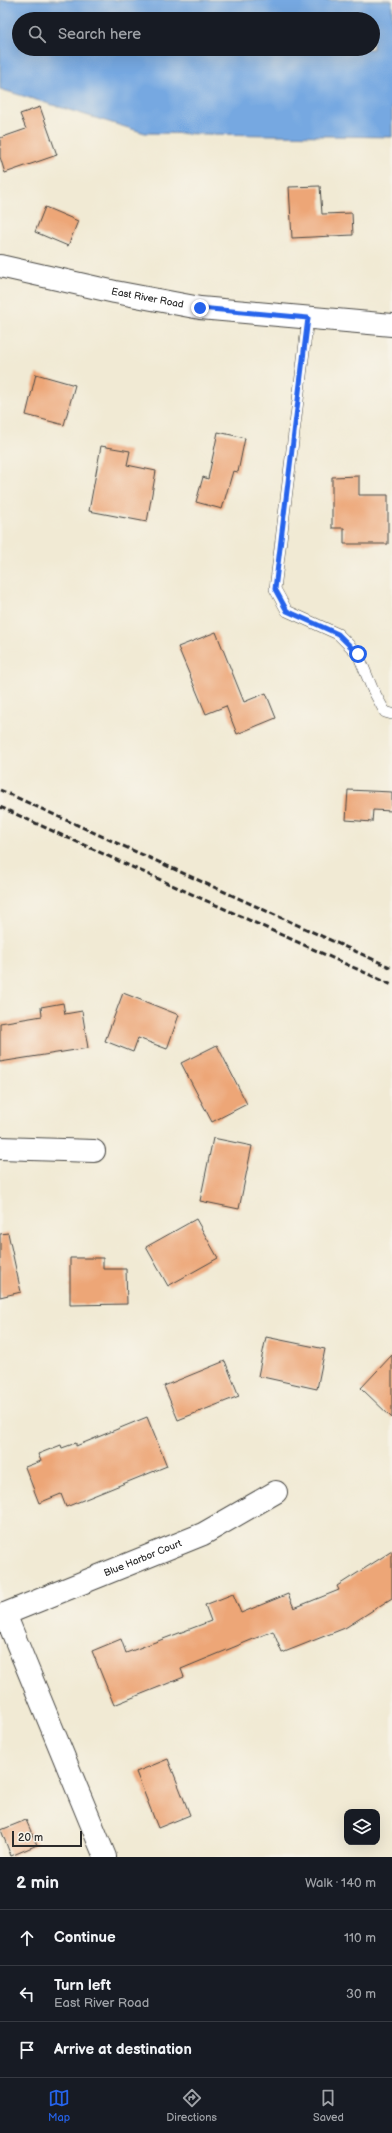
<!DOCTYPE html>
<html lang="en">
<head>
<meta charset="utf-8">
<style>
  body { margin:0; font-family:"Balsamiq Sans",sans-serif; background:#20242c; color:#f1f3f6 }
  .controls { position:absolute; right:12px; bottom:12px; display:grid; overflow:hidden; border-radius:8px; box-shadow:0 4px 16px #0002 }
  .controls button { width:36px; height:36px; display:grid; place-items:center; padding:0; border:0; border-bottom:1px solid #363941; background:#171b24; color:#f1f3f6; font:20px sans-serif }
  .scale { position:absolute; left:12px; bottom:10px; width:70px; box-sizing:border-box; padding-left:4px; border:2px solid #2b2b2b; border-top:0; font-size:11px; line-height:14px; white-space:nowrap; color:#2b2b2b; -webkit-text-stroke:3px #f7f3e8; paint-order:stroke }
  .stop { position:absolute; width:12px; height:12px; margin:-9px; border:3px solid #2563eb; border-radius:50%; background:#fff }
  .stop.end { background:#2563eb; border-color:#fff; box-shadow:0 1px 4px #0008 }
  .list { margin:0; padding:0; list-style:none }
  h2 { display:flex; justify-content:space-between; align-items:center; height:52px; margin:0; padding:0 16px; font-size:17px }
  h2 small { font-size:13px; font-weight:400; color:#9ea1a6 }
  .list li { display:grid; grid-template-columns:26px 1fr auto; gap:12px; align-items:center; box-sizing:border-box; height:56px; padding:0 16px; border-top:1px solid #363941 }
  .list b { display:block; font-size:15px; white-space:nowrap }
  .list p { margin:0; font-size:13px; white-space:nowrap; color:#9ea1a6 }
  .list em { font-size:13px; font-style:normal; color:#9ea1a6 }
  .icon { flex:none; width:22px; height:22px; fill:none; stroke:currentColor; stroke-width:2; stroke-linecap:round; stroke-linejoin:round }
  .map { position:relative; flex:none; width:392px; height:1857px; overflow:hidden }
  .search { position:absolute; background:#171b24; box-shadow:0 4px 16px #0002; left:12px; right:12px; top:12px; height:44px; display:flex; align-items:center; gap:10px; box-sizing:border-box; padding:0 14px; border-radius:22px; color:#9ea1a6; font-size:15px }
  .sheet { height:220px; background:#171b24 }
  nav { display:flex; justify-content:space-around; align-items:center; box-sizing:border-box; height:56px; border-top:1px solid #363941; background:#171b24; font-size:11px; color:#9ea1a6 }
  nav a { display:grid; justify-items:center; gap:2px }
  nav .on { color:#2563eb }
  .map>svg:first-child { display:block }
  .water { fill:#76a8e1; stroke:#506a86; fill-rule:evenodd }
  .building { fill:#eda677 }
  .lines { fill:none; stroke-linecap:round; stroke-linejoin:round }
  .service-casing { stroke:#494844; stroke-width:12 }
  .minor-casing { stroke:#494844; stroke-width:24 }
  .secondary-casing { stroke:#494844; stroke-width:24 }
  .service { stroke:#fff; stroke-width:11 }
  .minor { stroke:#fff; stroke-width:22 }
  .secondary { stroke:#fff; stroke-width:22 }
  .rail { stroke:#2b2b2b; stroke-width:3; stroke-dasharray:6 3; stroke-linecap:butt }
  .route { stroke:#2563eb; stroke-width:5 }
  .labels { text-anchor:middle; dominant-baseline:central; stroke-width:3; stroke-linejoin:round; paint-order:stroke }
  .street-label { font-size:10px; fill:#2b2b2b; stroke:#f7f3e8 }
</style>
</head>
<body>
<div class="map">
<svg width="392" height="1857" viewBox="0 0 392 1857">
  <rect width="100%" height="100%" fill="#f7f3e8"/>
  <filter id="ink" filterUnits="userSpaceOnUse"><feTurbulence type="fractalNoise" baseFrequency=".025" numOctaves="2"/><feDisplacementMap in="SourceGraphic" scale="8" xChannelSelector="R" yChannelSelector="G"/><feConvolveMatrix kernelMatrix="1 2 1 2 8 2 1 2 1" color-interpolation-filters="sRGB"/></filter>
  <filter id="wash" filterUnits="userSpaceOnUse"><feTurbulence type="fractalNoise" baseFrequency=".012" numOctaves="4" result="noise"/><feDisplacementMap in="SourceGraphic" scale="16" xChannelSelector="R" yChannelSelector="G"/><feGaussianBlur stdDeviation="0.9" result="paint"/><feColorMatrix in="noise" values="0 0 0 0 0 0 0 0 0 0 0 0 0 0 0 0 0 1.4 0 .05"/><feComposite in="paint" operator="in"/></filter>
  <g filter="url(#wash)">
    <rect width="100%" height="100%" fill="#f1ead4"/>
    <path class="water" d="M0 0H392V137L145 133 0 89ZM19 19H373V49H19Z"/>
    <g id="blocks">
      <g class="building">
        <path d="M40 107 57 155 5 173 0 157V138L26 129 20 114Z"/>
        <path d="M320 186 322 214 352 213 353 235 292 238 289 187Z"/>
        <path d="M45 207 78 221 68 246 35 232Z"/>
        <path d="M36 374 75 385 64 425 26 415Z"/>
        <path d="M218 432 245 438 238 472 233 471 222 509 196 502 203 477 208 479Z"/>
        <path d="M101 446 130 451 127 465 156 471 147 522 89 511Z"/>
        <path d="M359 476V495H388V544H344V528H332V477Z"/>
        <path d="M216 632 244 702 266 693 276 718 237 734 226 706 206 714 178 647Z"/>
        <path d="M348 790 392 792V811L373 810 372 822 346 820Z"/>
        <path d="M123 993 179 1015 167 1049 138 1038 133 1052 105 1041Z"/>
        <path d="M63 1003 65 1014 82 1011 88 1048 0 1062V1023L42 1016 41 1007Z"/>
        <path d="M217 1045 247 1104 212 1122 181 1063Z"/>
        <path d="M213 1138 252 1146 239 1209 200 1201Z"/>
        <path d="M196 1219 218 1258 168 1286 146 1247Z"/>
        <path d="M8 1233 21 1292 0 1297V1234Z"/>
        <path d="M70 1258H103V1269H126L127 1304 70 1305Z"/>
        <path d="M266 1337 325 1349 317 1389 258 1376Z"/>
        <path d="M392 1355V1418L361 1388Z"/>
        <path d="M225 1361 239 1396 178 1420 164 1386Z"/>
        <path d="M147 1417 167 1466 66 1507 61 1494 39 1503 25 1467 41 1461 38 1454 61 1445 62 1448 76 1443V1446Z"/>
        <path d="M392 1551V1598L345 1628 282 1653 273 1631 181 1669 184 1677 114 1705 92 1651 121 1639 126 1653 211 1621 205 1605 233 1594 241 1613 288 1594 294 1608 339 1590 337 1586Z"/>
        <path d="M168 1759 190 1815 158 1828 136 1772Z"/>
        <path d="M26 1820 37 1845 11 1856 1 1830Z"/>
      </g>
    </g>
  </g>
  <g filter="url(#ink)">
    <use href="#blocks" fill-opacity="0" stroke="#494844" stroke-width="1"/>
    <g class="lines">
      <defs>
        <path id="service" d="M308 318 275 589 287 611 338 634 358 654 372 688 385 712 392 714"/>
        <g id="minor">
          <path d="M0 1148 94 1151"/>
          <path d="M5 1614 105 1857"/>
          <path id="s1" d="M0 1616 203 1534 276 1492"/>
        </g>
        <g id="secondary">
          <path id="s2" d="M0 266 115 292 200 308 392 325"/>
        </g>
      </defs>
      <use href="#service" class="service-casing"/>
      <use href="#minor" class="minor-casing"/>
      <use href="#secondary" class="secondary-casing"/>
      <use href="#service" class="service"/>
      <use href="#minor" class="minor"/>
      <use href="#secondary" class="secondary"/>
      <g class="rail">
        <path d="M0 790 392 968"/>
        <path d="M0 807 392 985"/>
      </g>
    </g>
  </g>
  <g class="lines" filter="url(#ink)">
    <path class="route" d="M200 308 308 318 275 589 287 611 338 634 358 654"/>
  </g>
  <g class="labels">
    <g class="street-label">
      <text stroke="none"><textPath href="#s2" startOffset="151">East River Road</textPath></text>
      <text stroke="none"><textPath href="#s1" startOffset="154">Blue Harbor Court</textPath></text>
    </g>
  </g>
</svg>
<div class="controls">
<button><svg class="icon" aria-label="layers" viewBox="0 0 24 24"><path d="M12 4l9 5-9 5-9-5zM3 14l9 5 9-5"/></svg></button>
</div>
<div class="scale">20 m</div>
<div class="stop" style="left:358px;top:654px"></div>
<div class="stop end" style="left:200px;top:308px"></div>
<div class="search"><svg class="icon" aria-label="search" viewBox="0 0 24 24"><circle cx="10" cy="10" r="6"/><path d="M15 15l6 6"/></svg>Search here</div>
</div>
<section class="sheet">
<h2>2 min<small>Walk · 140 m</small></h2>
<ul class="list">
<li><svg class="icon" aria-label="ahead" viewBox="0 0 24 24"><path d="M12 20V5M6 11l6-6 6 6"/></svg><div><b>Continue</b></div><em>110 m</em></li>
<li><svg class="icon" aria-label="left" viewBox="0 0 24 24"><path d="M17 20v-9H6M10 6l-5 5 5 5"/></svg><div><b>Turn left</b><p>East River Road</p></div><em>30 m</em></li>
<li><svg class="icon" aria-label="arrive" viewBox="0 0 24 24"><path d="M6 21V4h12l-3 4 3 4H6"/></svg><div><b>Arrive at destination</b></div></li>
</ul>
</section>
<nav>
<a class="on"><svg class="icon" aria-label="map" viewBox="0 0 24 24"><path d="M3 6l6-2 6 2 6-2v14l-6 2-6-2-6 2zM9 4v14M15 6v14"/></svg>Map</a>
<a><svg class="icon" aria-label="directions" viewBox="0 0 24 24"><path d="M12 3l9 9-9 9-9-9zM9 14v-3h6M13 9l2 2-2 2"/></svg>Directions</a>
<a><svg class="icon" aria-label="saved" viewBox="0 0 24 24"><path d="M7 4h10v16l-5-4-5 4z"/></svg>Saved</a>
</nav>
</body>
</html>
